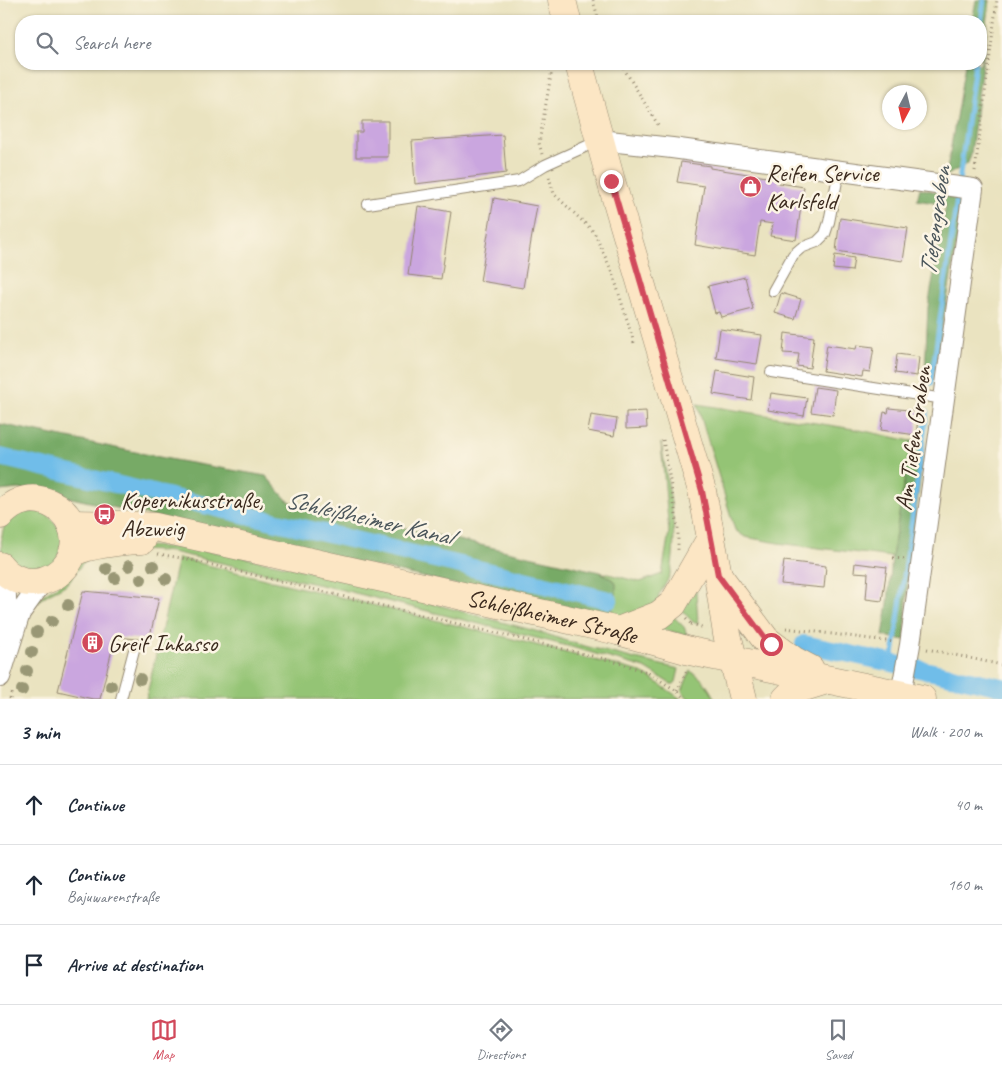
<!DOCTYPE html>
<html lang="en">
<head>
<meta charset="utf-8">
<style>
  body { margin:0; font-family:Caveat,sans-serif; background:#f6f6f7; color:#1f2937 }
  .compass { position:absolute; left:882px; top:85px; width:45px; height:45px; border-radius:50%; background:#fff; box-shadow:0 1px 4px #0004; rotate:187deg }
  .stop { position:absolute; width:15px; height:15px; margin:-11px; border:4px solid #d1495b; border-radius:50%; background:#fff }
  .stop.end { background:#d1495b; border-color:#fff; box-shadow:0 1px 5px #0008 }
  .list { margin:0; padding:0; list-style:none }
  h2 { display:flex; justify-content:space-between; align-items:center; height:65px; margin:0; padding:0 20px; font-size:21px }
  h2 small { font-size:16px; font-weight:400; color:#747a83 }
  .list li { display:grid; grid-template-columns:32px 1fr auto; gap:15px; align-items:center; box-sizing:border-box; height:80px; padding:0 20px; border-top:1px solid #e0e1e3 }
  .list b { display:block; font-size:19px; white-space:nowrap }
  .list p { margin:0; font-size:16px; white-space:nowrap; color:#747a83 }
  .list em { font-size:16px; font-style:normal; color:#747a83 }
  .icon { flex:none; width:28px; height:28px; fill:none; stroke:currentColor; stroke-width:2; stroke-linecap:round; stroke-linejoin:round }
  .map { position:relative; flex:none; width:1002px; height:699px; overflow:hidden }
  .search { position:absolute; background:#fff; box-shadow:0 1px 4px #0004; left:15px; right:15px; top:15px; height:55px; display:flex; align-items:center; gap:12px; box-sizing:border-box; padding:0 18px; border-radius:20px; color:#747a83; font-size:19px }
  .sheet { height:305px; background:#fff }
  nav { display:flex; justify-content:space-around; align-items:center; box-sizing:border-box; height:70px; border-top:1px solid #e0e1e3; background:#fff; font-size:14px; color:#747a83 }
  nav a { display:grid; justify-items:center; gap:2px }
  nav .on { color:#d1495b }
  .map>svg:first-child { display:block }
  .green { fill:#94c474; stroke:#687749 }
  .forest { fill:#7a6; stroke:#596a42 }
  .lines { fill:none; stroke-linecap:round; stroke-linejoin:round }
  .stream { stroke:#6fbde9; stroke-width:5 }
  .canal { stroke:#6fbde9; stroke-width:18 }
  .building { fill:#caa6df }
  .service-casing { stroke:#92866f; stroke-width:12 }
  .minor-casing { stroke:#92866f; stroke-width:22 }
  .secondary-casing { stroke:#92866f; stroke-width:29 }
  .path { stroke:#92866f; stroke-width:3; stroke-dasharray:1 4; stroke-linecap:butt }
  .service { stroke:#fff; stroke-width:10 }
  .minor { stroke:#fff; stroke-width:20 }
  .secondary { stroke:#fce6c4; stroke-width:28 }
  .tree { fill:#999775 }
  .route { stroke:#d1495b; stroke-width:6 }
  .labels { text-anchor:middle; dominant-baseline:central; stroke-width:5; stroke-linejoin:round; paint-order:stroke }
  .poi-label { font-size:24px; fill:#3b2a1e; stroke:#fcf5e5; text-anchor:start }
  .street-label { font-size:24px; fill:#3b2a1e; stroke:#fcf5e5 }
  .water-label { font-size:25px; font-style:italic; fill:#4b565b; stroke:#fcf5e5 }
</style>
</head>
<body>
<div class="map">
<svg width="1002" height="699" viewBox="0 0 1002 699">
  <rect width="100%" height="100%" fill="#fcf5e5"/>
  <filter id="ink" filterUnits="userSpaceOnUse"><feTurbulence type="fractalNoise" baseFrequency=".02" numOctaves="2"/><feDisplacementMap in="SourceGraphic" scale="10" xChannelSelector="R" yChannelSelector="G"/><feConvolveMatrix kernelMatrix="1 2 1 2 8 2 1 2 1" color-interpolation-filters="sRGB"/></filter>
  <filter id="wash" filterUnits="userSpaceOnUse"><feTurbulence type="fractalNoise" baseFrequency=".0096" numOctaves="4" result="noise"/><feDisplacementMap in="SourceGraphic" scale="20" xChannelSelector="R" yChannelSelector="G"/><feGaussianBlur stdDeviation="1.12" result="paint"/><feColorMatrix in="noise" values="0 0 0 0 0 0 0 0 0 0 0 0 0 0 0 0 0 1.4 0 .05"/><feComposite in="paint" operator="in"/></filter>
  <g filter="url(#wash)">
    <rect width="100%" height="100%" fill="#eae3c0"/>
    <g class="green">
      <path d="M697 404 860 430 911 441 892 557 778 543 745 537 735 530Z"/>
      <path d="M661 443C667 482 678 524 672 565 671 576 664 587 658 596L663 604 637 617H600L616 582 600 572 640 582 662 574 669 532Z"/>
      <path d="M45 511 64 534 56 563 26 573C21 568 5 558 2 552 0 540 2 522 13 515 18 512 38 511 45 511Z"/>
      <path d="M135 546 170 547 210 551 286 566 340 579 539 632 573 643 631 658 679 669 676 682 674 684H671L645 668 568 646 343 590 172 552C151 550 103 546 85 561 77 568 73 579 65 585 59 589 51 592 45 596 39 600 35 605 30 609 37 595 51 591 63 582 71 576 75 565 83 559 96 547 119 547 135 546Z"/>
      <path d="M178 558 501 636 637 671 652 679 681 699H146Z"/>
      <path d="M696 590 698 623 693 622 679 608Z"/>
      <path d="M672 615 684 627 687 635 660 629Z"/>
      <path d="M690 671C704 678 707 686 715 699H689L682 691Z"/>
    </g>
    <g class="forest">
      <path d="M976 0H990L971 154 968 163 946 176 965 64H981V21H972Z"/>
      <path d="M920 188 952 196 963 207 935 370 925 372 928 307 946 205 917 200Z"/>
      <path d="M0 424 174 460 266 476 287 500 295 504 334 512 600 572 616 582V598L611 613 600 617 45 492 18 489 0 491Z"/>
      <path d="M919 439 925 440 908 575 905 640 883 636 888 603 892 557 911 441Z"/>
    </g>
    <g class="lines">
      <g class="stream">
        <path d="M981 22 984 0"/>
        <path d="M959 182 975 64"/>
        <path d="M931 383 958 191"/>
        <path d="M892 663 927 411"/>
      </g>
      <g class="canal">
        <path d="M0 457 609 600"/>
        <path d="M804 644 1002 687"/>
      </g>
    </g>
    <g id="blocks">
      <g class="building">
        <path d="M362 121H388V157H356V132H362Z"/>
        <path d="M503 135 506 173 415 184 412 141Z"/>
        <path d="M681 162 710 166V168L779 179V183L804 187 796 240 770 236 773 224 760 222 755 255 695 245 704 186 677 182Z"/>
        <path d="M494 198 537 206 523 288 480 281Z"/>
        <path d="M418 206 451 212 441 279 408 275Z"/>
        <path d="M840 218 908 228 903 261 836 251Z"/>
        <path d="M835 255 854 258 852 271 833 269Z"/>
        <path d="M745 277 753 309 721 317 719 312 715 313 708 286Z"/>
        <path d="M781 293 801 299 795 319 775 313Z"/>
        <path d="M720 329 762 335 757 364 716 358Z"/>
        <path d="M785 333 814 337 810 368 797 366 799 354 783 353Z"/>
        <path d="M827 345 856 349 857 345 874 347 870 372 863 371 862 377 823 371Z"/>
        <path d="M897 354 919 357 917 376 895 373Z"/>
        <path d="M717 371 754 377 751 400 713 394Z"/>
        <path d="M815 387 836 390 833 415 811 412Z"/>
        <path d="M771 393 807 398 804 416 768 410Z"/>
        <path d="M889 408 919 411 916 435 881 430 884 412 888 413Z"/>
        <path d="M646 411 647 428 626 429V412Z"/>
        <path d="M591 415 617 419 614 436 588 431Z"/>
        <path d="M784 561 826 566 824 588 781 584Z"/>
        <path d="M855 563 887 567 882 601 866 599 868 573 854 572Z"/>
        <path d="M83 591 159 598 149 640 115 637 100 699H93L58 691Z"/>
      </g>
    </g>
  </g>
  <g filter="url(#ink)">
    <use href="#blocks" fill-opacity="0" stroke="#92866f" stroke-width="1"/>
    <g class="lines">
      <defs>
        <g id="service">
          <path d="M368 204 519 181 545 165 598 141"/>
          <path d="M773 291 793 255 801 248 817 242 825 234 829 222 839 171"/>
          <path d="M771 372 944 399"/>
          <path d="M121 699 134 650"/>
        </g>
        <g id="minor">
          <path d="M600 140 672 148 973 189 910 645 901 694"/>
          <path d="M3 570C8 593 6 614 3 637"/>
          <path d="M0 677 20 613 43 581"/>
        </g>
        <g id="secondary">
          <path d="M562 0 567 21"/>
          <path d="M579 64 611 181 702 491 718 575 727 634 743 699"/>
          <path d="M0 515C6 510 11 505 19 502 38 494 63 505 71 524 83 552 63 580 34 582 21 583 7 576 0 566"/>
          <path id="s1" d="M71 524 127 525 155 527 575 621 618 631 690 651 922 699"/>
          <path d="M73 552C95 543 119 541 142 540"/>
          <path d="M720 578 766 640 793 660 810 669"/>
          <path d="M618 631 659 615 673 604 711 538"/>
          <path d="M786 699 795 690 827 680"/>
        </g>
      </defs>
      <use href="#service" class="service-casing"/>
      <use href="#minor" class="minor-casing"/>
      <use href="#secondary" class="secondary-casing"/>
      <g class="path">
        <path d="M593 0 599 21"/>
        <path d="M621 64 660 128"/>
        <path d="M542 154 539 143 551 75 550 64"/>
        <path d="M975 171 997 0"/>
        <path d="M549 177 554 194 594 232 613 274 635 346"/>
        <path d="M663 440 678 527V550"/>
        <path d="M158 554 187 559 609 660 647 672 677 691 685 699"/>
        <path d="M893 558 906 559"/>
        <path d="M686 619 691 624"/>
        <path d="M691 624 705 628"/>
        <path d="M786 628 894 642"/>
        <path d="M927 649 1002 665"/>
        <path d="M677 691 686 672"/>
        <path d="M10 699 12 690"/>
      </g>
      <use href="#service" class="service"/>
      <use href="#minor" class="minor"/>
      <use href="#secondary" class="secondary"/>
    </g>
    <g class="tree">
      <circle cx="129" cy="566" r="6"/>
      <circle cx="153" cy="566" r="6"/>
      <circle cx="106" cy="569" r="6"/>
      <circle cx="115" cy="578" r="6"/>
      <circle cx="141" cy="579" r="6"/>
      <circle cx="166" cy="579" r="6"/>
      <circle cx="68" cy="605" r="6"/>
      <circle cx="52" cy="621" r="6"/>
      <circle cx="37" cy="632" r="6"/>
      <circle cx="32" cy="652" r="6"/>
      <circle cx="27" cy="671" r="6"/>
      <circle cx="140" cy="679" r="6"/>
      <circle cx="111" cy="686" r="6"/>
      <circle cx="22" cy="690" r="6"/>
    </g>
  </g>
  <g class="lines" filter="url(#ink)">
    <path class="route" d="M611 181 702 491 718 575 766 640 771 644"/>
  </g>
  <defs>
    <symbol id="shop-disc" viewBox="-11 -11 22 22"><circle r="9.5" fill="#d1495b" stroke="#fcf5e5"/><path d="M-5-2.5h2.3a2.7 3.5 0 0 1 5.4 0H5L5.5 6h-11ZM-1.5-2.5h3a1.5 2.3 0 0 0-3 0Z" fill="#fff"/></symbol>
    <symbol id="bus-disc" viewBox="-11 -11 22 22"><circle r="9.5" fill="#d1495b" stroke="#fcf5e5"/><path d="M-5-6H5V4H4V6H2V4H-2V6H-4V4H-5ZM-3.5-4V0h7V-4ZM-3.5 1.2v1.5H-2V1.2ZM2 1.2v1.5H3.5V1.2Z" fill="#fff"/></symbol>
    <symbol id="building-disc" viewBox="-11 -11 22 22"><circle r="9.5" fill="#d1495b" stroke="#fcf5e5"/><path d="M-4-6H4V6H1V3H-1V6H-4ZM-2.5-4.3h1.7v1.8h-1.7ZM.8-4.3h1.7v1.8H.8ZM-2.5-1h1.7V.8h-1.7ZM.8-1h1.7V.8H.8Z" fill="#fff"/></symbol>
  </defs>
  <g fill-rule="evenodd">
    <use href="#shop-disc" x="738" y="174" width="25" height="25"/>
    <use href="#bus-disc" x="92" y="502" width="25" height="25"/>
    <use href="#building-disc" x="80" y="630" width="25" height="25"/>
  </g>
  <g class="labels">
    <g class="poi-label">
      <text x="766" y="173">Reifen Service<tspan x="766" dy="28">Karlsfeld</tspan></text>
      <text x="121" y="500">Kopernikusstraße,<tspan x="121" dy="28">Abzweig</tspan></text>
      <text x="108" y="643">Greif Inkasso</text>
    </g>
    <g class="street-label">
      <text transform="translate(913 438) rotate(-82)">Am Tiefen Graben</text>
      <text stroke="none"><textPath href="#s1" startOffset="491">Schleißheimer Straße</textPath></text>
    </g>
    <g class="water-label">
      <text transform="translate(935 221) rotate(-82)">Tiefengraben</text>
      <text transform="translate(369 518) rotate(13)">Schleißheimer Kanal</text>
    </g>
  </g>
</svg>
<svg class="compass" viewBox="-18 -18 36 36"><path d="M0-13l5 13h-10z" fill="#e53935"/><path d="M0 13l5-13h-10z" fill="#747a83"/></svg>
<div class="stop" style="left:771px;top:644px"></div>
<div class="stop end" style="left:611px;top:181px"></div>
<div class="search"><svg class="icon" aria-label="search" viewBox="0 0 24 24"><circle cx="10" cy="10" r="6"/><path d="M15 15l6 6"/></svg>Search here</div>
</div>
<section class="sheet">
<h2>3 min<small>Walk · 200 m</small></h2>
<ul class="list">
<li><svg class="icon" aria-label="ahead" viewBox="0 0 24 24"><path d="M12 20V5M6 11l6-6 6 6"/></svg><div><b>Continue</b></div><em>40 m</em></li>
<li><svg class="icon" aria-label="ahead" viewBox="0 0 24 24"><path d="M12 20V5M6 11l6-6 6 6"/></svg><div><b>Continue</b><p>Bajuwarenstraße</p></div><em>160 m</em></li>
<li><svg class="icon" aria-label="arrive" viewBox="0 0 24 24"><path d="M6 21V4h12l-3 4 3 4H6"/></svg><div><b>Arrive at destination</b></div></li>
</ul>
</section>
<nav>
<a class="on"><svg class="icon" aria-label="map" viewBox="0 0 24 24"><path d="M3 6l6-2 6 2 6-2v14l-6 2-6-2-6 2zM9 4v14M15 6v14"/></svg>Map</a>
<a><svg class="icon" aria-label="directions" viewBox="0 0 24 24"><path d="M12 3l9 9-9 9-9-9zM9 14v-3h6M13 9l2 2-2 2"/></svg>Directions</a>
<a><svg class="icon" aria-label="saved" viewBox="0 0 24 24"><path d="M7 4h10v16l-5-4-5 4z"/></svg>Saved</a>
</nav>
</body>
</html>
